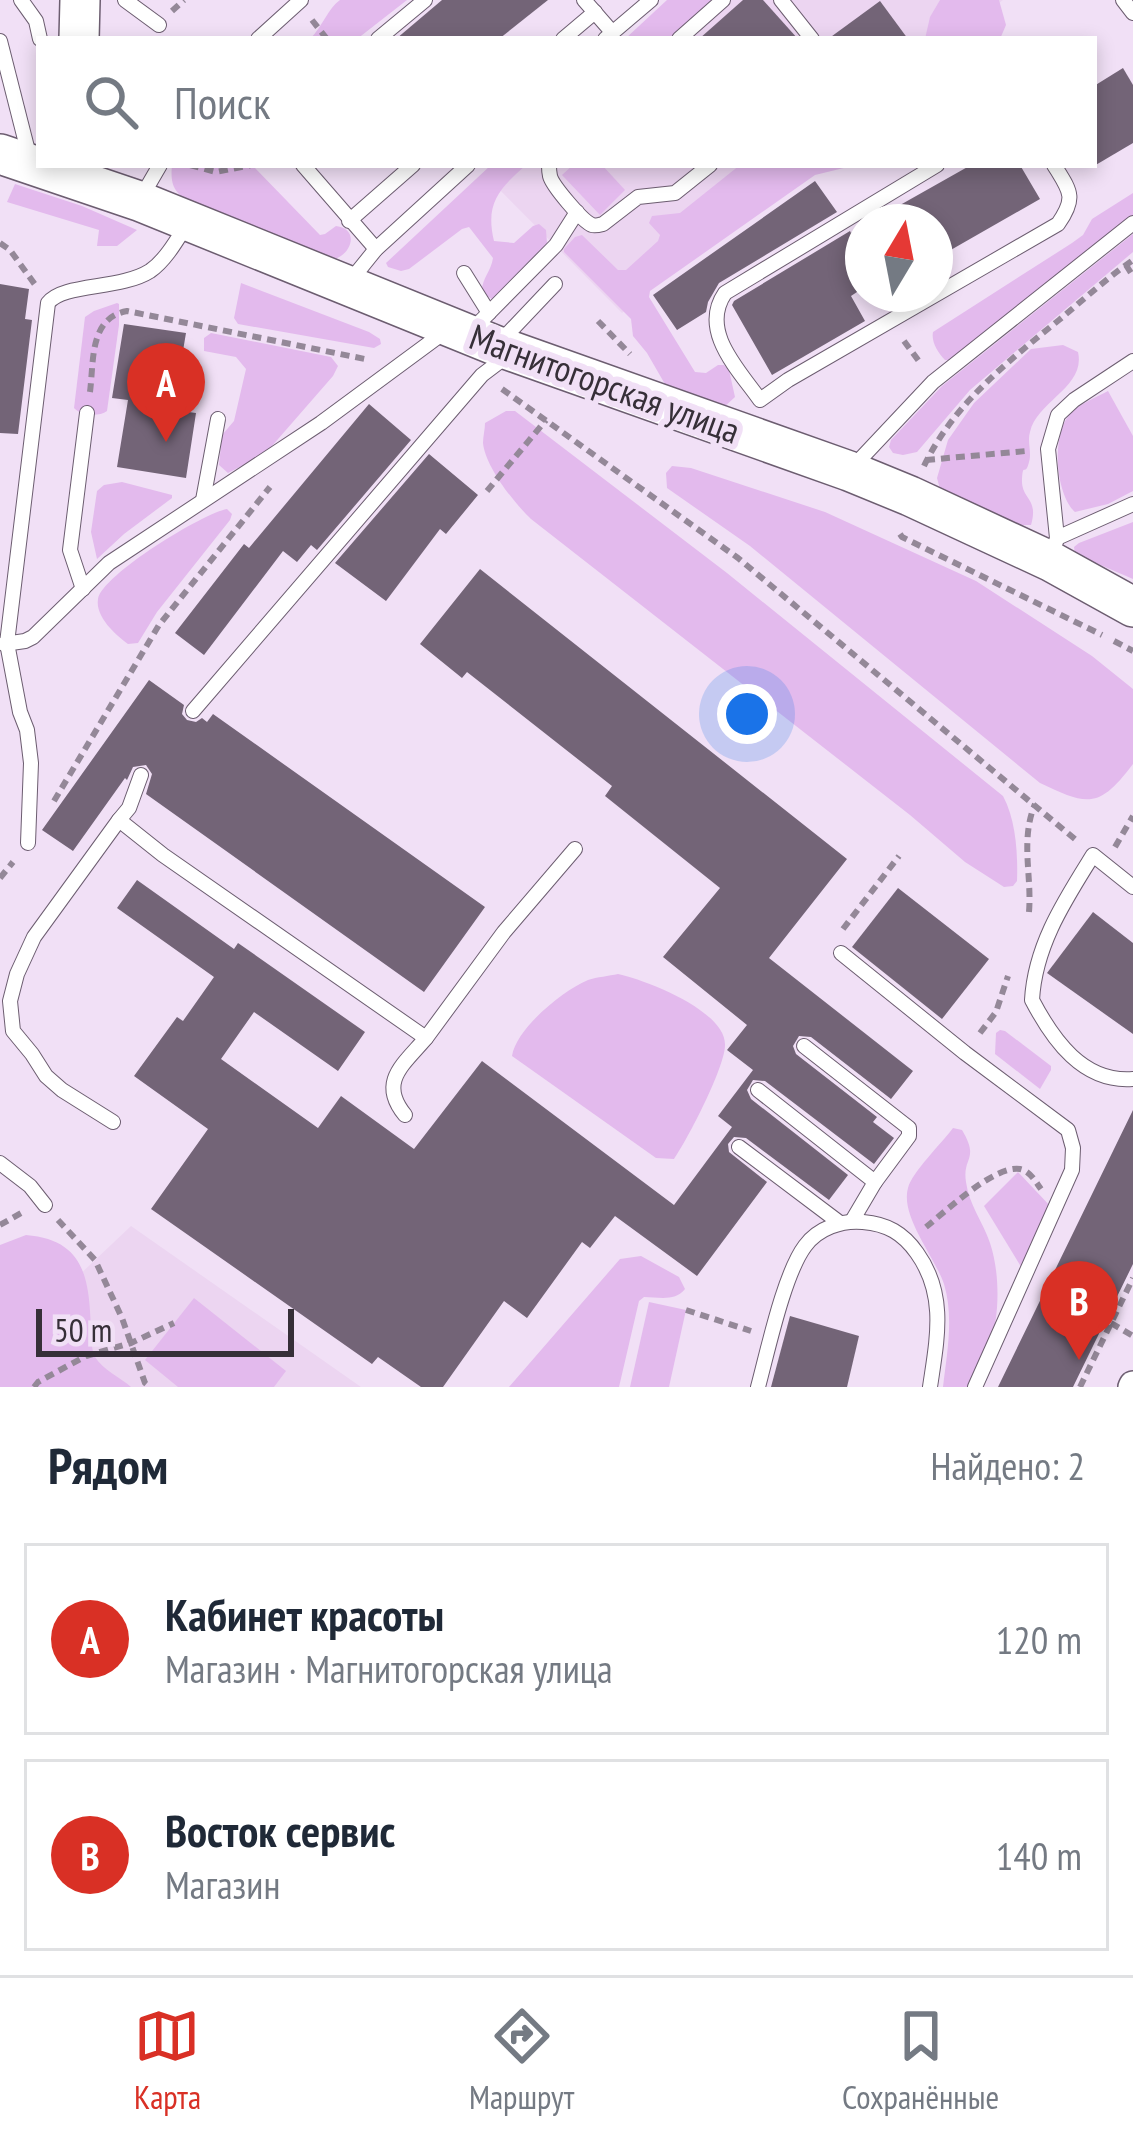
<!DOCTYPE html>
<html lang="ru">
<head>
<meta charset="utf-8">
<style>
  body { margin:0; font-family:"PT Sans Narrow",sans-serif; background:#f2f2f3; color:#1f2937 }
  .compass { position:absolute; left:845px; top:204px; width:108px; height:108px; border-radius:50%; background:#fff; box-shadow:0 6px 18px #0003; rotate:10deg }
  .scale { position:absolute; left:36px; bottom:30px; width:258px; box-sizing:border-box; padding-left:12px; border:6px solid #362f38; border-top:0; font-size:33px; line-height:42px; white-space:nowrap; color:#362f38; -webkit-text-stroke:9px #f1e0f6; paint-order:stroke }
  .you { position:absolute; left:747px; top:714px; width:42px; height:42px; margin:-30px; border:9px solid #fff; border-radius:50%; background:#1a73e8; box-shadow:0 0 0 18px #1a73e833 }
  .badge { display:grid; place-items:center; width:78px; height:78px; border-radius:50%; background:#d93025; color:#fff; font-size:39px; font-weight:700 }
  .pin { position:absolute; translate:-50% -99px; filter:drop-shadow(0 3px 6px #0008) }
  .pin::after { content:''; position:absolute; top:63px; width:42px; height:36px; background:inherit; clip-path:polygon(0 0,100% 0,50% 100%) }
  .list { margin:0; padding:0; list-style:none }
  h2 { display:flex; justify-content:space-between; align-items:center; height:156px; margin:0; padding:0 48px; font-size:51px }
  h2 small { font-size:39px; font-weight:400; color:#747a83 }
  .list li { display:grid; grid-template-columns:78px 1fr auto; gap:36px; align-items:center; box-sizing:border-box; height:192px; margin:0 24px 24px; padding:0 24px; border:3px solid #e0e1e3; border-radius:0px }
  .list b { display:block; font-size:45px; white-space:nowrap }
  .list p { margin:0; font-size:39px; white-space:nowrap; color:#747a83 }
  .list em { font-size:39px; font-style:normal; color:#747a83 }
  .icon { flex:none; width:66px; height:66px; fill:none; stroke:currentColor; stroke-width:2; stroke-linecap:round; stroke-linejoin:round }
  .map { position:relative; flex:none; width:1133px; height:1387px; overflow:hidden }
  .search { position:absolute; background:#fff; box-shadow:0 6px 18px #0003; left:36px; right:36px; top:36px; height:132px; display:flex; align-items:center; gap:30px; box-sizing:border-box; padding:0 42px; border-radius:0px; color:#747a83; font-size:45px }
  .sheet { height:588px; background:#fff }
  nav { display:flex; justify-content:space-around; align-items:center; box-sizing:border-box; height:168px; border-top:3px solid #e0e1e3; background:#fff; font-size:33px; color:#747a83 }
  nav a { display:grid; justify-items:center; gap:6px }
  nav .on { color:#d93025 }
  .map>svg:first-child { display:block }
  .built { fill:#ecd5f1 }
  .green { fill:#e3baed }
  .building { fill:#736477 }
  .lines { fill:none; stroke-linecap:round; stroke-linejoin:round }
  .lane-casing { stroke:#6c5d70; stroke-width:16 }
  .street-casing { stroke:#6c5d70; stroke-width:30 }
  .secondary-casing { stroke:#6c5d70; stroke-width:42 }
  .path { stroke:#948898; stroke-width:6; stroke-dasharray:9 6; stroke-linecap:butt }
  .lane { stroke:#fff; stroke-width:14 }
  .street { stroke:#fff; stroke-width:27 }
  .secondary { stroke:#fff; stroke-width:39 }
  .labels { text-anchor:middle; dominant-baseline:central; stroke-width:12; stroke-linejoin:round; paint-order:stroke }
  .street-label { font-size:36px; fill:#362f38; stroke:#f1e0f6 }
</style>
</head>
<body>
<div class="map">
<svg width="1133" height="1387" viewBox="0 0 1133 1387">
  <rect width="100%" height="100%" fill="#f1e0f6"/>
  <g class="built">
    <path d="M693 0H1003L955 39H649Z"/>
    <path d="M509 165H802L622 313 491 181Z"/>
    <path d="M131 1226 361 1387H0V1350Z"/>
  </g>
  <g class="green">
    <path d="M340 0H407L357 39H310C323 26 328 8 340 0Z"/>
    <path d="M667 0H714L670 39H625Z"/>
    <path d="M940 0H999L1006 25 1000 39H925L930 17Z"/>
    <path d="M172 165H255V168L320 235 325 234 336 226C361 229 351 257 331 260 299 247 197 215 178 193 171 185 171 175 172 165Z"/>
    <path d="M491 165H526C499 189 485 203 494 241L514 243 533 226 539 224 546 230 547 243 492 299 482 293C481 279 491 272 493 258L469 227 462 229 409 269 401 271 388 267 386 263Z"/>
    <path d="M573 165H602L625 190 600 215 562 175Z"/>
    <path d="M740 165H856L815 175 650 291 649 297 695 372 706 373 718 365H724L729 370 735 397 722 409 673 398 647 353 633 336 631 319 564 252V249L575 237 582 235 618 270H626L658 241 660 235 649 223 652 216 680 213Z"/>
    <path d="M15 184 82 206 137 230 117 246H97L99 230 7 202Z"/>
    <path d="M1133 193V216L952 360H945C938 353 931 342 933 332L1072 243 1083 235 1092 219Z"/>
    <path d="M1133 234V252L970 390 917 452 903 455 893 453 889 447 891 440 942 386Z"/>
    <path d="M241 283 369 332 380 339 381 344 374 348 238 324 234 318Z"/>
    <path d="M117 303 119 304V325L107 411C99 417 81 416 74 408L85 317 94 311Z"/>
    <path d="M211 333 331 357 338 366 333 376 265 454 228 473 219 465 222 435 234 421 246 369 236 357 204 351V338Z"/>
    <path d="M1063 345 1078 352C1086 387 1037 401 1030 432 1027 441 1032 453 1029 462 1025 478 1023 461 1022 479 1021 500 1039 497 1031 525H1006L941 493 937 478 948 440 974 403 1031 349Z"/>
    <path d="M1108 391 1133 436V491L1108 504 1075 512C1055 494 1050 430 1073 411 1082 403 1097 397 1108 391Z"/>
    <path d="M506 411H515L727 573 1003 796C1016 820 1018 854 1017 881L1013 886 1004 887 965 862 910 815 531 519C514 503 485 466 483 443 483 436 485 430 485 423Z"/>
    <path d="M672 466 691 468 825 512 976 581 1092 656 1133 689V764C1099 809 1088 806 1040 783L750 546 667 488 666 473Z"/>
    <path d="M122 482 172 495V498L124 534 97 559 91 532 97 491 104 485Z"/>
    <path d="M227 509 232 514 230 520 157 612 138 643 128 644C116 635 95 617 98 599 102 575 203 513 227 509Z"/>
    <path d="M1133 522V579L1075 554 1074 547 1079 543Z"/>
    <path d="M618 974C646 980 726 1011 725 1045 725 1067 688 1139 674 1159L656 1158 512 1056C516 1029 562 991 588 980 597 977 609 976 618 974Z"/>
    <path d="M1000 1030 1005 1031 1051 1066V1070L1040 1089 995 1054 996 1033Z"/>
    <path d="M953 1128 962 1130C980 1160 962 1157 966 1182 969 1205 983 1222 990 1243 1000 1273 1000 1314 990 1345 986 1359 977 1373 970 1387H943C947 1353 954 1317 944 1284 935 1257 900 1216 908 1188 912 1172 942 1143 953 1128Z"/>
    <path d="M1018 1172 1052 1208 1023 1270 984 1206Z"/>
    <path d="M26 1235C86 1240 89 1280 91 1330 92 1338 91 1350 95 1357 102 1369 121 1378 131 1387H0V1245Z"/>
    <path d="M641 1256 679 1277 685 1289C675 1302 658 1297 644 1297L639 1301 619 1387H509L620 1259Z"/>
    <path d="M194 1298 286 1371 274 1387H178L145 1360Z"/>
    <path d="M649 1302 686 1310 669 1387H630Z"/>
  </g>
  <g class="building">
    <path d="M442 0H548L499 39H396Z"/>
    <path d="M743 0H763L798 39H699Z"/>
    <path d="M880 1 908 39H828Z"/>
    <path d="M1123 68 1133 85V143L1094 166V86Z"/>
    <path d="M971 165H1020L1040 199 935 259V222H870Z"/>
    <path d="M815 181 837 212 719 283 708 302 706 312 677 330 653 295Z"/>
    <path d="M863 226V288L851 296 865 321 772 375 732 305 734 301 850 231 851 233Z"/>
    <path d="M0 284 29 289 25 319 32 320 18 434 0 433Z"/>
    <path d="M124 324 186 333 173 410 196 413 186 478 117 467 128 400 112 398Z"/>
    <path d="M369 404 411 440 317 550 311 545 297 562 283 551 204 655 175 633 244 544 249 548Z"/>
    <path d="M429 454 478 495 446 534 440 529 386 601 335 563Z"/>
    <path d="M480 569 847 859 769 958 913 1071 891 1099 811 1037 799 1036 793 1046 796 1054 877 1117 873 1122 894 1138 874 1164 765 1081 753 1080 747 1090 751 1099 848 1175 829 1200 746 1138 734 1137 728 1144 729 1152 767 1182 697 1276 615 1216 590 1248 582 1242 527 1318 504 1301 443 1387H421L378 1357 372 1364 151 1209 208 1129 134 1076 177 1017 183 1021 214 977 117 908 137 880 234 949 238 943 365 1032 338 1071 254 1012 221 1059 318 1128 341 1096 414 1149 482 1061 674 1205 732 1127 718 1116 753 1070 727 1050 747 1025 663 957 720 888 605 796 612 786 467 672 462 678 420 644Z"/>
    <path d="M149 680 184 705 182 714 187 720 196 722 202 718 207 722 213 714 485 907 424 992 146 794 152 774 146 765 133 767 127 780 125 778 73 851 42 830Z"/>
    <path d="M898 888 989 959 942 1019 852 947Z"/>
    <path d="M1093 912 1133 943V1034L1047 973Z"/>
    <path d="M1133 1110V1264L1111 1309 1073 1387H998Z"/>
    <path d="M790 1316 859 1336 847 1387H771Z"/>
  </g>
  <g class="lines">
    <defs>
      <g id="lane">
        <path d="M21 0 36 21 40 39"/>
        <path d="M125 0 159 25"/>
        <path d="M584 0 612 32"/>
        <path d="M781 0 812 39"/>
        <path d="M1123 0 1133 13"/>
        <path d="M258 39 301 0"/>
        <path d="M378 39 425 0"/>
        <path d="M563 39 595 12"/>
        <path d="M605 39 651 0"/>
        <path d="M679 39 723 0"/>
        <path d="M0 41 30 159"/>
        <path d="M303 165 376 249"/>
        <path d="M549 165C549 169 549 172 550 176 552 185 582 221 592 225 595 226 599 225 603 224L638 197 675 193 710 165"/>
        <path d="M937 165 725 293C699 331 739 370 760 400L788 380 1058 224C1077 197 1070 191 1054 165"/>
        <path d="M142 196 160 165"/>
        <path d="M349 221 413 165"/>
        <path d="M464 273 489 313"/>
        <path d="M351 280 376 249 468 165"/>
        <path d="M473 329 556 245 577 212"/>
        <path d="M500 342 555 284"/>
        <path d="M852 468 933 382 1133 223"/>
        <path d="M203 500 218 419"/>
        <path d="M1057 538 1133 504"/>
        <path d="M1052 555 1057 538 1048 449 1058 415 1074 400 1133 361"/>
        <path d="M83 589 70 550 87 413"/>
        <path d="M4 644 25 641 33 637 109 563 321 423 443 333"/>
        <path d="M193 711 482 375 507 356"/>
        <path d="M141 775 129 808 119 820 163 855 426 1038 504 932 575 849"/>
        <path d="M28 843 31 763 27 730 20 712 7 643 48 303C63 283 120 290 150 271 165 261 177 240 187 224"/>
        <path d="M1133 887 1093 855C1065 900 1035 945 1032 1000 1053 1040 1083 1083 1133 1079"/>
        <path d="M841 953 965 1053 1068 1130 1073 1148 1072 1170 975 1387"/>
        <path d="M804 1046 909 1128V1136L875 1182"/>
        <path d="M758 1090 875 1182 852 1221"/>
        <path d="M405 1115C378 1082 403 1065 426 1038"/>
        <path d="M113 1122 62 1090 46 1076 32 1054 13 1031 10 1001 17 974 34 937 119 820"/>
        <path d="M739 1147 840 1223"/>
        <path d="M0 1163 30 1186 45 1205"/>
        <path d="M758 1387C768 1350 784 1274 805 1246 818 1228 842 1220 863 1222 887 1224 903 1233 917 1253 947 1295 937 1339 930 1387"/>
      </g>
      <path id="street" d="M1132 1387 1133 1385"/>
      <g id="secondary">
        <path d="M79 39 80 0"/>
        <path d="M0 154 139 201 497 346 849 471 910 496 1050 561 1133 607"/>
      </g>
    </defs>
    <use href="#lane" class="lane-casing"/>
    <use href="#street" class="street-casing"/>
    <use href="#secondary" class="secondary-casing"/>
    <g class="path">
      <path d="M172 11 184 0"/>
      <path d="M312 20 327 39"/>
      <path d="M190 165 216 172 251 165"/>
      <path d="M0 243 10 250 36 286"/>
      <path d="M1126 265 1133 276"/>
      <path d="M598 321 630 354"/>
      <path d="M904 341 921 364"/>
      <path d="M502 389 738 558 1076 840"/>
      <path d="M90 392C94 361 89 318 127 311L370 360"/>
      <path d="M926 460 1026 451"/>
      <path d="M924 466C953 405 1007 362 1059 320 1083 300 1107 278 1133 260"/>
      <path d="M487 491 546 420"/>
      <path d="M900 534 902 537 1102 635"/>
      <path d="M1114 641 1133 651"/>
      <path d="M54 801 159 625 270 487"/>
      <path d="M1115 847 1133 816"/>
      <path d="M0 878 13 862"/>
      <path d="M1029 912C1032 875 1020 840 1035 804"/>
      <path d="M843 929 899 856"/>
      <path d="M980 1033 996 1012 1008 976"/>
      <path d="M58 1220 95 1260 122 1318 145 1383 150 1387"/>
      <path d="M0 1225 23 1212"/>
      <path d="M926 1227C945 1212 994 1165 1020 1169 1030 1171 1035 1181 1041 1189"/>
      <path d="M686 1310 751 1331"/>
      <path d="M1111 1323 1133 1336"/>
      <path d="M34 1387 38 1382 86 1356 131 1343 174 1323"/>
      <path d="M1080 1387 1133 1278"/>
    </g>
    <use href="#lane" class="lane"/>
    <use href="#street" class="street"/>
    <use href="#secondary" class="secondary"/>
  </g>
  <g class="labels">
    <g class="street-label">
      <text transform="translate(605 383) rotate(20)">Магнитогорская улица</text>
    </g>
  </g>
</svg>
<svg class="compass" viewBox="-18 -18 36 36"><path d="M0-13l5 13h-10z" fill="#e53935"/><path d="M0 13l5-13h-10z" fill="#747a83"/></svg>
<div class="scale">50 m</div>
<div class="you"></div>
<div class="pin badge" style="left:166px;top:442px">A</div>
<div class="pin badge" style="left:1079px;top:1360px">B</div>
<div class="search"><svg class="icon" aria-label="search" viewBox="0 0 24 24"><circle cx="10" cy="10" r="6"/><path d="M15 15l6 6"/></svg>Поиск</div>
</div>
<section class="sheet">
<h2>Рядом<small>Найдено: 2</small></h2>
<ul class="list">
<li><span class="badge">A</span><div><b>Кабинет красоты</b><p>Магазин · Магнитогорская улица</p></div><em>120 m</em></li>
<li><span class="badge">B</span><div><b>Восток сервис</b><p>Магазин</p></div><em>140 m</em></li>
</ul>
</section>
<nav>
<a class="on"><svg class="icon" aria-label="map" viewBox="0 0 24 24"><path d="M3 6l6-2 6 2 6-2v14l-6 2-6-2-6 2zM9 4v14M15 6v14"/></svg>Карта</a>
<a><svg class="icon" aria-label="directions" viewBox="0 0 24 24"><path d="M12 3l9 9-9 9-9-9zM9 14v-3h6M13 9l2 2-2 2"/></svg>Маршрут</a>
<a><svg class="icon" aria-label="saved" viewBox="0 0 24 24"><path d="M7 4h10v16l-5-4-5 4z"/></svg>Сохранённые</a>
</nav>
</body>
</html>
